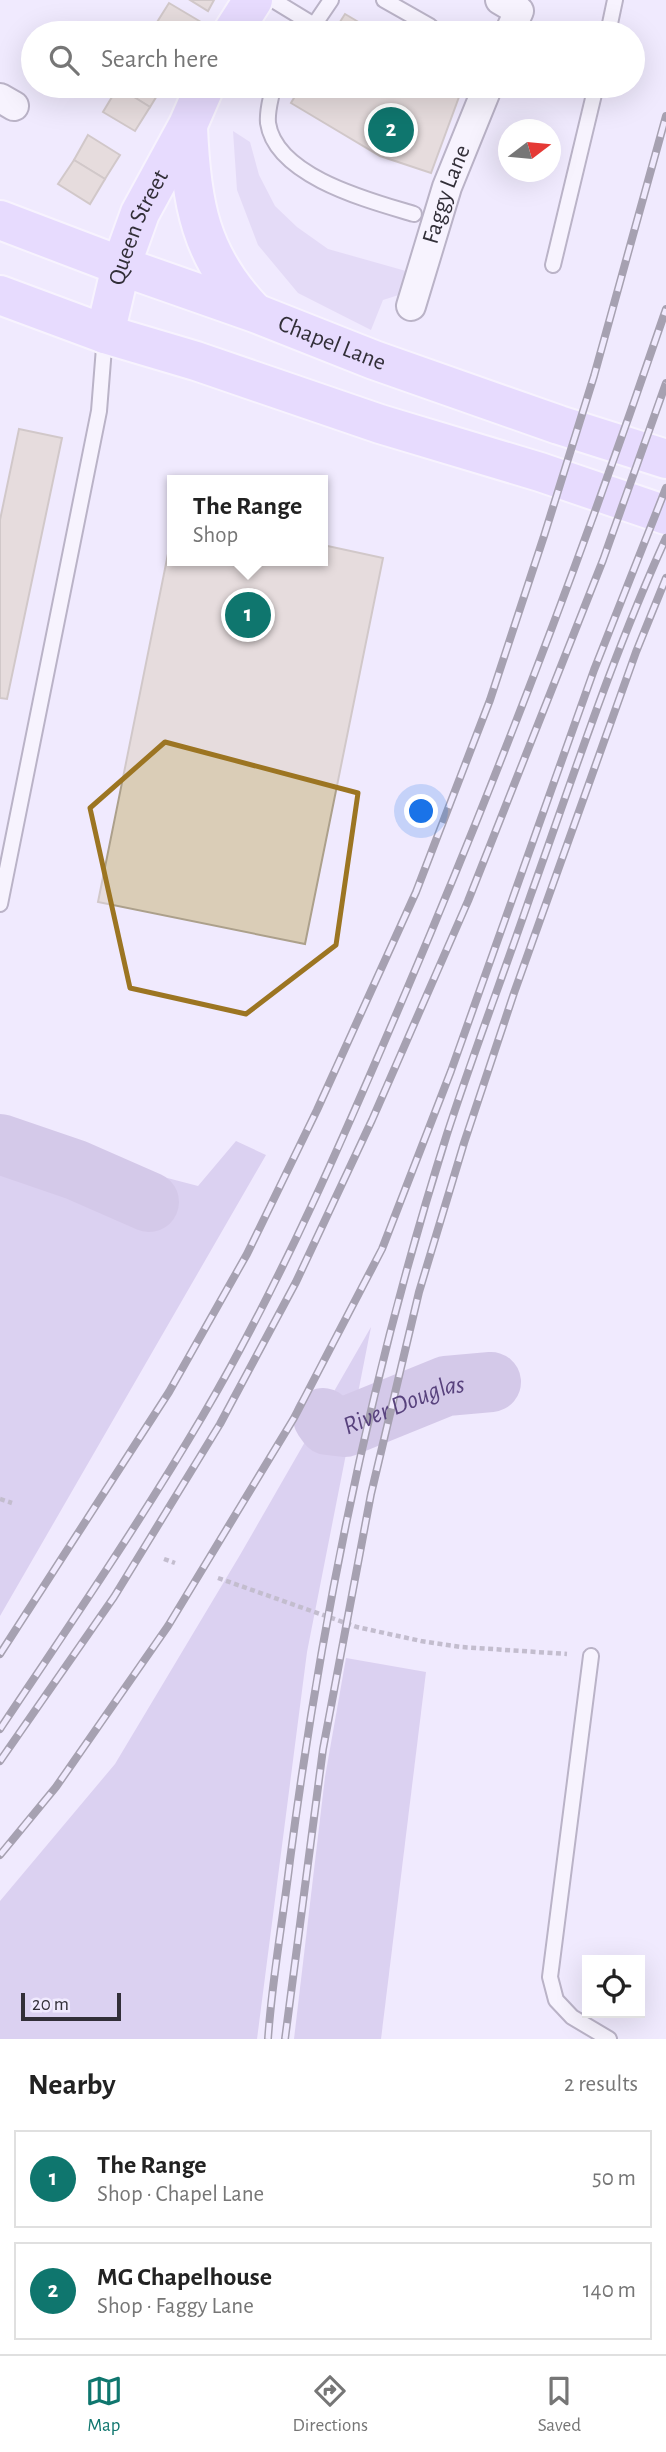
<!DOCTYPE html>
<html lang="en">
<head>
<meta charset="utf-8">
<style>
  body { margin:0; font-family:"Alegreya Sans",sans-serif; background:#f2f2f2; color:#222 }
  .controls { position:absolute; right:21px; bottom:21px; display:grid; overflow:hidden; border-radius:0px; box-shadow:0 7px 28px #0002 }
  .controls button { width:63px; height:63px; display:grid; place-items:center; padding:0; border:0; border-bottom:2px solid #e0e0e0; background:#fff; color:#222; font:35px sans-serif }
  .compass { position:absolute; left:498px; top:119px; width:63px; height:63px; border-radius:50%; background:#fff; box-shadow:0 7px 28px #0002; rotate:74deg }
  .scale { position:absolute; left:21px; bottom:18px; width:100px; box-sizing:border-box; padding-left:7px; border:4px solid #322f38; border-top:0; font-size:19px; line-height:24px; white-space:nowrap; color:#322f38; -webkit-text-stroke:5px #f0eafe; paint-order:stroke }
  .you { position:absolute; left:422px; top:812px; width:24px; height:24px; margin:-18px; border:5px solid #fff; border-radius:50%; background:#1a73e8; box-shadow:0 0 0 10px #1a73e833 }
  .badge { display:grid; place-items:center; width:46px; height:46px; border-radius:50%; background:#0f766e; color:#fff; font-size:23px; font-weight:700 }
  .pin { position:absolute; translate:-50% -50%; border:4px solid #fff; box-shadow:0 2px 7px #0006 }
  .popup { position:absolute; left:167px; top:475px; width:161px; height:91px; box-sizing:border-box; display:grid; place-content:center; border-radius:0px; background:#fff; filter:drop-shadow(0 2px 5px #0005); font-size:23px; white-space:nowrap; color:#767676 }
  .popup b { font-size:26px; color:#222 }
  .popup::after { content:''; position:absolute; left:50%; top:100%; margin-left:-14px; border:14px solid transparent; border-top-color:#fff }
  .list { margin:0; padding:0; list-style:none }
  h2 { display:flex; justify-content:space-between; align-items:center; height:91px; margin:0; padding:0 28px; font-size:30px }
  h2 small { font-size:23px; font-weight:400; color:#767676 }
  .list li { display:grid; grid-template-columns:46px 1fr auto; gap:21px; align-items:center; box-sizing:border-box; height:98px; margin:0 14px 14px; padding:0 14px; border:2px solid #e0e0e0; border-radius:0px }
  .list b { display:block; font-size:26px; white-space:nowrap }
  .list p { margin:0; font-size:23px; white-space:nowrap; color:#767676 }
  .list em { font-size:23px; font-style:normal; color:#767676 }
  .icon { flex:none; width:38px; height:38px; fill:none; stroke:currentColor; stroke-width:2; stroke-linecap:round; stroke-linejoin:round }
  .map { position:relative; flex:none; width:666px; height:2039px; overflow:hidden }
  .search { position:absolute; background:#fff; box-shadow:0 7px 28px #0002; left:21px; right:21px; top:21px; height:77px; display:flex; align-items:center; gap:18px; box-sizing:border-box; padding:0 24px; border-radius:38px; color:#767676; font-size:26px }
  .sheet { height:315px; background:#fff }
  nav { display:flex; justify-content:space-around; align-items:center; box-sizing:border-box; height:98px; border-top:2px solid #e0e0e0; background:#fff; font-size:19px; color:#767676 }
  nav a { display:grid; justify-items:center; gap:4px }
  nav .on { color:#0f766e }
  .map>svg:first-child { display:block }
  .green { fill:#d6caf0 }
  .forest { fill:#c2b3e2 }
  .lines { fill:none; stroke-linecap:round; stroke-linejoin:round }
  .river { stroke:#b2a2d1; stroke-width:60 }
  .building { fill:#dacdb7; stroke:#aca08b; stroke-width:2 }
  .service-casing { stroke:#787186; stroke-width:18 }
  .minor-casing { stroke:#787186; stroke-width:32 }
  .trunk-casing { stroke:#fff; stroke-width:42 }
  .path { stroke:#8c8896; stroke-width:4.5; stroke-dasharray:5 3.5; stroke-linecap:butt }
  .service { stroke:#fff; stroke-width:14 }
  .minor { stroke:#fff; stroke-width:28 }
  .trunk { stroke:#dccbfe; stroke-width:38 }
  .rail-casing { stroke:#4d4a54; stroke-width:8 }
  .rail { stroke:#f0eafe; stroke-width:5; stroke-dasharray:16; stroke-linecap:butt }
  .marked { fill:none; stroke:#9c7522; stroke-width:5; stroke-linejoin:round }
  .labels { text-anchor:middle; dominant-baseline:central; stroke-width:7; stroke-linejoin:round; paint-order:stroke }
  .street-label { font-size:24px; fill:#322f38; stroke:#f0eafe }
  .water-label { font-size:26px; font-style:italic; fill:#58427d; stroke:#f0eafe }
</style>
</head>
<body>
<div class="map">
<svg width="666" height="2039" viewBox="0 0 666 2039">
  <rect width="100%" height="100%" fill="#f0eafe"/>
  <path class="green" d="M233 131 250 142 259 175 275 206 297 227 328 249 413 273 408 292 383 300 371 330 298 293 258 245 237 190Z"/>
  <g class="forest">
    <path d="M14 1138 198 1186 236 1141 266 1155 0 1616V1154Z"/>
    <path d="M371 1327 307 1652 257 2039H0V1901L115 1764 240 1555Z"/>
    <path d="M346 1658 426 1672 381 2039H294L325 1777Z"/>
  </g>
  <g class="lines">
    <g class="river">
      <path d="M0 1144 76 1170 149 1202"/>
      <path id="s1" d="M323 1418 328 1425 345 1427 446 1386 491 1382"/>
    </g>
  </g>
  <g class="building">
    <path d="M190 0H214L208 11Z"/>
    <path d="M169 3 201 22 194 33H164L154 27Z"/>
    <path d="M345 14 377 33H333Z"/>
    <path d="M119 86H163L150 107 118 87Z"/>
    <path d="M301 86H463L431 173 380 156 291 103Z"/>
    <path d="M118 87 150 107 135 131 103 112Z"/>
    <path d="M88 135 120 155 105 179 74 160Z"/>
    <path d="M74 160 105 179 90 204 58 184Z"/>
    <path d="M19 429 62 438 7 699 0 698V520Z"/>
    <path d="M173 529V561H323V545L383 558 305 944 98 902Z"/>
  </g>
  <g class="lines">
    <defs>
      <g id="service">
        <path d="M273 0 314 25"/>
        <path d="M384 0 430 26"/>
        <path d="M310 31 331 0"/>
        <path d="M608 33 615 0"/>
        <path d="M274 86C271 95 267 113 268 123 276 177 371 201 414 214"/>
        <path d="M553 265 596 86"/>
        <path d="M0 904 99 411 105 335"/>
        <path d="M591 1656 550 1977 556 2000 572 2017 609 2039"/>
      </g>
      <g id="minor">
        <path d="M500 0 519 11 509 33"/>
        <path d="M0 98 14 106"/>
        <path id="s2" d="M411 306 447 187 488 86"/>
      </g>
      <g id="trunk">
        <path d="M232 33 253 0"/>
        <path d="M188 127C191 203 200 256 254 312"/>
        <path id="s3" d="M0 220 121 266 255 313 374 360 559 425 666 459"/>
        <path d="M0 295 105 334 196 361 380 424 540 472 666 515"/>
        <path id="s4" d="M105 334 121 266 140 213 188 125 205 86"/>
      </g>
    </defs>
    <use href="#service" class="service-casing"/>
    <use href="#minor" class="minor-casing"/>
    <use href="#trunk" class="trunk-casing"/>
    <g class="path">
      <path d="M0 1499 12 1503"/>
      <path d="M164 1559 175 1563"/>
      <path d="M218 1578 357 1627 421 1641 461 1647 567 1654"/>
    </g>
    <use href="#service" class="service"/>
    <use href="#minor" class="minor"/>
    <use href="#trunk" class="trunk"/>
    <defs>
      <g id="rail">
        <path d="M0 1654 169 1392 247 1254 317 1110 416 892 490 700 544 536 594 376 666 116"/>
        <path d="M0 1729C69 1626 139 1524 202 1417 282 1281 345 1134 407 989 502 766 588 539 666 309"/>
        <path d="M0 1761 114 1597 220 1424 296 1282 372 1120 468 901 603 560 666 383"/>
        <path d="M0 1855 56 1787 168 1626 294 1418 382 1249 451 1071 594 670 666 488"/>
        <path d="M268 2039C272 1979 283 1920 290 1860 322 1615 372 1370 447 1134 473 1054 503 976 530 897 573 777 613 654 666 538"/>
        <path d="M285 2039 323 1749 371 1494 419 1292 464 1143 514 993 636 652 666 578"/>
      </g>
    </defs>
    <use href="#rail" class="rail-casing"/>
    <use href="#rail" class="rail"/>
  </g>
  <path d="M0 0H666V2039H0ZM165 742 358 793 336 945 246 1014 130 988 90 808Z" fill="#f0eafe" fill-opacity=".55" fill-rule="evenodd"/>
  <path class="marked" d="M165 742 358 793 336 945 246 1014 130 988 90 808Z"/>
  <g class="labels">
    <g class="street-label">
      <text stroke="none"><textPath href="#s2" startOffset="117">Faggy Lane</textPath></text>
      <text stroke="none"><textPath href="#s4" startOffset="112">Queen Street</textPath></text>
      <text stroke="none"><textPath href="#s3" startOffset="354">Chapel Lane</textPath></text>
    </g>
    <g class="water-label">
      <text stroke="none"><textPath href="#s1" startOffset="89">River Douglas</textPath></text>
    </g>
  </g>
</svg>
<div class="controls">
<button><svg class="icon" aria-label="locate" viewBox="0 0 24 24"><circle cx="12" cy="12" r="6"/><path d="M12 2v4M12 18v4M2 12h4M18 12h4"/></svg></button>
</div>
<svg class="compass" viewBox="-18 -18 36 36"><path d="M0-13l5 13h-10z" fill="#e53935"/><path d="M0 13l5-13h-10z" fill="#767676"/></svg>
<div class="scale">20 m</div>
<div class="you"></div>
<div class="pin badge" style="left:248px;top:615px">1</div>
<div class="popup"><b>The Range</b>Shop</div>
<div class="pin badge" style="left:391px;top:130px">2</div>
<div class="search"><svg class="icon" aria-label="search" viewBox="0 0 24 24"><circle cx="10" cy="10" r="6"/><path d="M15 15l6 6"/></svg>Search here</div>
</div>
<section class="sheet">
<h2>Nearby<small>2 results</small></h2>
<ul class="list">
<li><span class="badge">1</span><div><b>The Range</b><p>Shop · Chapel Lane</p></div><em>50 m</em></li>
<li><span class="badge">2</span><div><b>MG Chapelhouse</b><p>Shop · Faggy Lane</p></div><em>140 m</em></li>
</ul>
</section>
<nav>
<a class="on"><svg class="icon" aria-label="map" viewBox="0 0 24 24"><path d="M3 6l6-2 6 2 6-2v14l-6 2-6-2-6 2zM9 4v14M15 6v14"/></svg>Map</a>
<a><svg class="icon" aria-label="directions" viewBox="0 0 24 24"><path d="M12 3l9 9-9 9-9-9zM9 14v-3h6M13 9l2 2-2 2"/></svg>Directions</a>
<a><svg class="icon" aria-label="saved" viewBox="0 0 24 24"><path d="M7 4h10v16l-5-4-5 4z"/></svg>Saved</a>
</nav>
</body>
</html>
